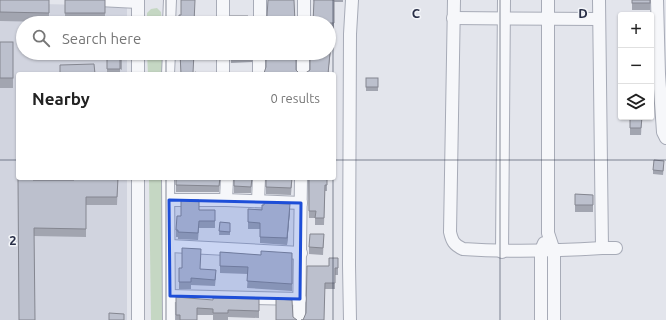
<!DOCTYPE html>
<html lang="en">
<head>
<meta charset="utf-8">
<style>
  body { margin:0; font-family:Ubuntu,sans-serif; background:#f2f2f2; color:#222 }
  .controls { position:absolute; right:12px; top:12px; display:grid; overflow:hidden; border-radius:4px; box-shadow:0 1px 3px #0004 }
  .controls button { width:36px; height:36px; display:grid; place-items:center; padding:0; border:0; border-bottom:1px solid #e0e0e0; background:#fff; color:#222; font:20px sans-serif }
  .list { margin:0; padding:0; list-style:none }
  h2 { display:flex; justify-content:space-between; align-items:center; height:52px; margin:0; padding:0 16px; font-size:17px }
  h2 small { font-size:13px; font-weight:400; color:#767676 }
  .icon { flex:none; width:22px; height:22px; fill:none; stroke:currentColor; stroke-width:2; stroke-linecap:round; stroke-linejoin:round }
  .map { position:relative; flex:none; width:666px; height:320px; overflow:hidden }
  .search { position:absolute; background:#fff; box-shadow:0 1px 3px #0004; left:16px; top:16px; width:320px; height:44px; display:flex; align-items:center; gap:10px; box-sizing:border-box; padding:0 14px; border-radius:22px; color:#767676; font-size:15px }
  .panel { position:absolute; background:#fff; box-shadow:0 1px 3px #0004; left:16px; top:72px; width:320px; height:108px; border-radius:4px }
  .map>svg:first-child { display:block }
  .built { fill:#d1d4df }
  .green { fill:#c5d7c3 }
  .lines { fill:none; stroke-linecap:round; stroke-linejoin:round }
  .minor-casing { stroke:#a7abb7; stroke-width:14 }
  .minor { stroke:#f6f7fa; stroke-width:12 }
  .wall { fill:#a2a5b0 }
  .shaded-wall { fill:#848690 }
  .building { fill:#bcc0cd; stroke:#848690 }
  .marked { fill:#1d4ed8; fill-opacity:0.2; stroke:#1d4ed8; stroke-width:3; stroke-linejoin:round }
  .grid { fill:none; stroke:#292f47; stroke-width:1; stroke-opacity:0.55 }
  .grid-label { font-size:13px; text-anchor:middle; font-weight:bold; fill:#292f47; stroke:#f3f5f9; stroke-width:3; stroke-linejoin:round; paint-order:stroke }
</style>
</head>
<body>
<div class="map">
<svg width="666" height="320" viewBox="0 0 666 320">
  <rect width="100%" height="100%" fill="#e3e5ec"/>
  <path class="built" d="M0 3 127 6V23H23V53H127V74H18V178H127V320H0Z"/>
  <g class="green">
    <path d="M157 8 161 12 162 23H147V13L151 9Z"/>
    <path d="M147 53H162V74H148Z"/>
    <path d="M149 178H164L166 320H151Z"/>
  </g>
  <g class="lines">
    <defs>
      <g id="minor">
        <path d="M99 0 138 2"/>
        <path d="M454 0 450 232C452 241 454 245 463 249 509 252 555 251 602 248"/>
        <path d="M548 0V233L554 251V320"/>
        <path d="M599 0 602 248H616"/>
        <path d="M657 0 659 74 663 132 666 138"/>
        <path d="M453 18 599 19"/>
        <path d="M138 23V0"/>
        <path d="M169 23 170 0"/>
        <path d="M223 23V0"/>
        <path d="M260 23V0"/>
        <path d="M304 23V0"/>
        <path d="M223 53V74"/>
        <path d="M138 74V53"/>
        <path d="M168 74 169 53"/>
        <path d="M259 74V53"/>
        <path d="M303 74V53"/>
        <path d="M138 178V320"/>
        <path d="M168 178 169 320"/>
        <path d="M169 200H226L301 203"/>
        <path d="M226 200 227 178"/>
        <path d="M258 201 259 178"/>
        <path d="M170 246 301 253"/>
        <path d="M502 252 504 0"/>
        <path d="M170 296 300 299"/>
        <path d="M299 320 301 178"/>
        <path d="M350 320 349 265 350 34 352 0"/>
        <path d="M541 320V250L544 243"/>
      </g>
    </defs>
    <use href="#minor" class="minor-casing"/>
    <use href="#minor" class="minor"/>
  </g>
  <g class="wall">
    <path d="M0 0H49V22L0 21Z"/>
    <rect x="65" y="0" width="40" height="23"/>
    <path d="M313 0H343V2H334V30H329V23H313L314 2Z"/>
    <rect x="632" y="0" width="18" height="10"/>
    <rect x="0" y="42" width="13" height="46"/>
    <path d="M107 53H122V70L120 69V74H107Z"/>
    <path d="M176 53H216V54L194 55 181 74 180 56H176Z"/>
    <path d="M231 53H252V62L231 63Z"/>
    <rect x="366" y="78" width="12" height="13"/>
    <path d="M630 117H642L641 135H630Z"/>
    <path d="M664 165 663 175 653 174V170Z"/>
    <path d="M118 178 117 205H86V237L34 236 33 180H74Z"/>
    <path d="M176 178H220L219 192H176Z"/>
    <path d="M234 178H252L251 193H234Z"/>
    <path d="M266 178 292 182 291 195 266 194Z"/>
    <path d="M308 178H327V191H325L324 225H315V218H309Z"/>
    <path d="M575 194 593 195V212H575Z"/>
    <path d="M248 209 290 210 287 245 260 243V229H248Z"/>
    <path d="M199 210H215V228H199L198 240 178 239V237H176V230L181 216Z"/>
    <path d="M220 222 230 223V235H219Z"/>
    <path d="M324 234 323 255 309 254V247Z"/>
    <path d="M220 252 261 255 292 253V291L247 288 248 274 220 273Z"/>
    <path d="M338 258V275H335V289H325L303 320 329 266Z"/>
    <path d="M179 268 200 269 216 276 215 286 191 285V289H179Z"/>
    <path d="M176 297 213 300 259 299V318L228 317V320H213V315H197V320H176Z"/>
  </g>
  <g class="shaded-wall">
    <path d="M331 42V49L328 74V68Z"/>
    <path d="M290 204V210L287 245V238Z"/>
  </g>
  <g class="building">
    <path d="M0 0H49V13L0 12Z"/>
    <rect x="65" y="0" width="40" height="13"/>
    <path d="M181 0H195L194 23H179V15H181Z"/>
    <path d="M268 0H294L295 23H230V16H248V22L263 23 267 16Z"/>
    <path d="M314 0H334V23H313Z"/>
    <rect x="632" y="0" width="18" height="3"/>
    <rect x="0" y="42" width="13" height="36"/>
    <path d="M329 42H331L328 74H304L310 70V53H329Z"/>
    <path d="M107 53H122V59H120V69H107Z"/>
    <path d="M180 53H194L193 73 196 72V74H181Z"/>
    <path d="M231 53H252V55L231 56Z"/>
    <path d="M266 53H296V70L300 74H301H264V73L266 67Z"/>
    <path d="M94 64 95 74H60V65Z"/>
    <rect x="366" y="78" width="12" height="9"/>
    <path d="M630 117H642L641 128H630Z"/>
    <path d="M654 160 664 161 663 171 653 170Z"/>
    <path d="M18 178H33V180H74V178H118L117 197H86V229L34 228 35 320H19Z"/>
    <path d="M176 178H220L219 186 176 185Z"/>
    <path d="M234 178H252L251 187 234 186Z"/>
    <path d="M266 178H292L291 188 266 187Z"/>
    <path d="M309 178H327V185H325L324 218H315L316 211H309Z"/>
    <path d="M575 194 593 195V205H575Z"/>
    <path d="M181 200H199V210H215V221H199L198 233 178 232V230H176L177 216H181Z"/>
    <path d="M264 203 290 204 287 238 260 237V223L248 222V209L262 210V205H264Z"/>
    <path d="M220 222 230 223V232L219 231Z"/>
    <path d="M310 234H324L323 248 309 247Z"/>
    <path d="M182 248 201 249 200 269 216 270 215 280 191 278V282H179V268H182Z"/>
    <path d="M261 251 292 253V284L247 281 248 267 220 266V252L261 255Z"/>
    <path d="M329 258H338V268H335V283H325L324 320H301H303L306 313 307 266H329Z"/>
    <path d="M176 297 213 300V298L259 299V311L228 310V313H213V309L197 308V320H180V315H176Z"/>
    <path d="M276 299 292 300 293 317 297 320H276Z"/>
    <path d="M109 313 124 314V320H109Z"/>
  </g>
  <path class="marked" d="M169 200 301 203 300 299 170 296Z"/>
  <path class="grid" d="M166 0V23M333 0V74M500 0V320M166 53V74M0 160H18M334 160H666M166 178V320M333 178V320"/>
  <g class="grid-label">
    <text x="416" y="18">C</text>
    <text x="583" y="18">D</text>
    <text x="13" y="245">2</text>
  </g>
</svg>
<div class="controls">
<button>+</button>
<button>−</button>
<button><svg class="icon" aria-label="layers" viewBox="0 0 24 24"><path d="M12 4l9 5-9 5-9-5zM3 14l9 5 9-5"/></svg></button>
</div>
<div class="search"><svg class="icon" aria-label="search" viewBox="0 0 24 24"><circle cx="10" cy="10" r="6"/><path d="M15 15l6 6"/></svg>Search here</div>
<section class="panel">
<h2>Nearby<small>0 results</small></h2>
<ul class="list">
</ul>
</section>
</div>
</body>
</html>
